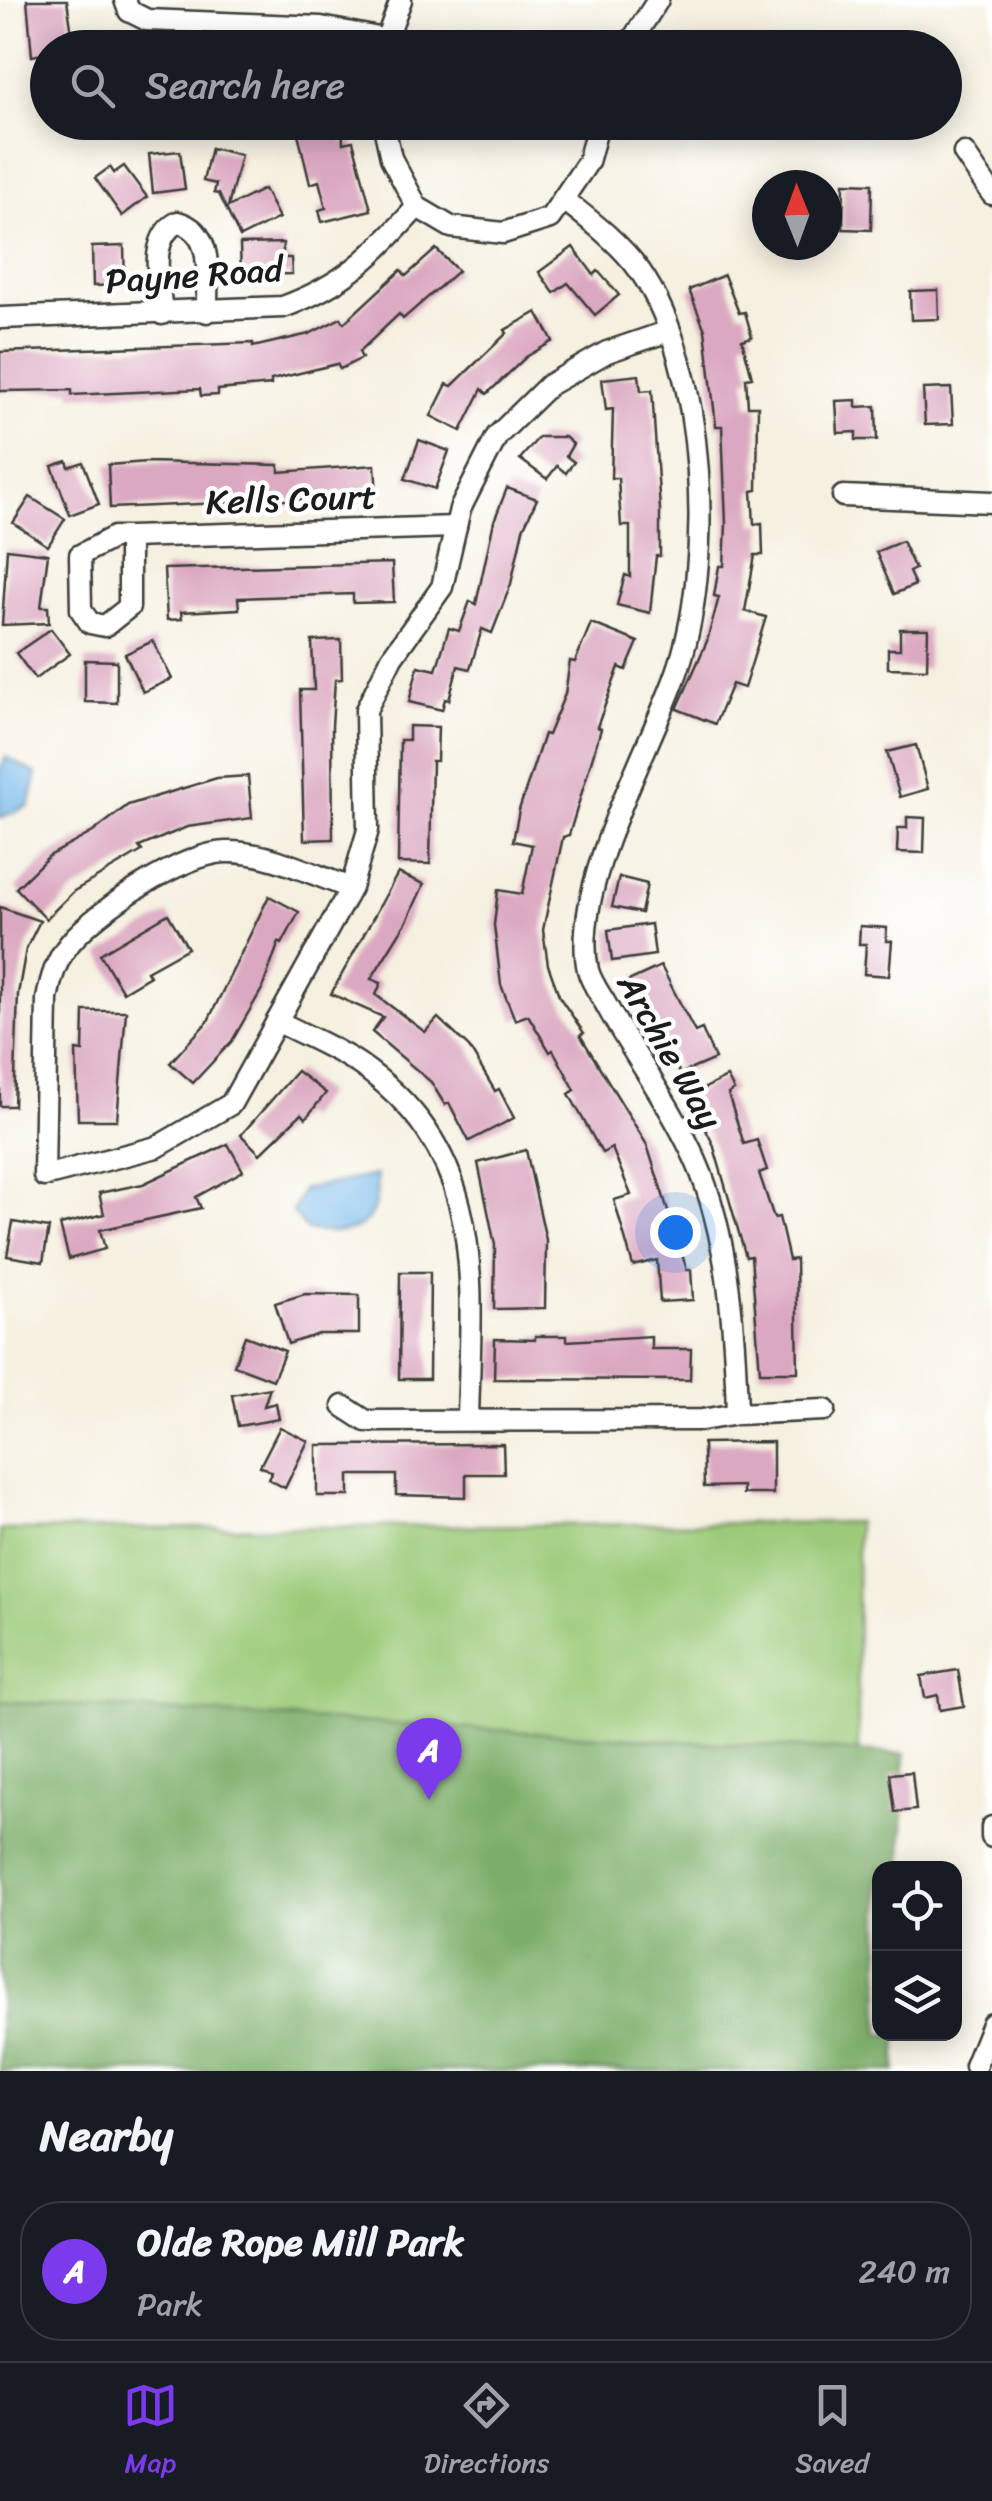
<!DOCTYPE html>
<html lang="en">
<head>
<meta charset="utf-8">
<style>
  body { margin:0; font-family:Sriracha,sans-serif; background:#20242c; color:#f1f3f6 }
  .controls { position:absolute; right:30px; bottom:30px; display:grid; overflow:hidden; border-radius:20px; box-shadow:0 5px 25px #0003 }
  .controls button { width:90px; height:90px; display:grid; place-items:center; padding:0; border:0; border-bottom:2px solid #363941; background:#171b24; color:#f1f3f6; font:50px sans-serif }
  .compass { position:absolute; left:752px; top:170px; width:90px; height:90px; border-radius:50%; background:#171b24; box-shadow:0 5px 25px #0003; rotate:359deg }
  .you { position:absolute; left:675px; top:1232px; width:35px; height:35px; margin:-25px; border:8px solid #fff; border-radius:50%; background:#1a73e8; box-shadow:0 0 0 15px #1a73e833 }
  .badge { display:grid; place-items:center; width:65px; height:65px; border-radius:50%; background:#7c3aed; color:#fff; font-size:32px; font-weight:700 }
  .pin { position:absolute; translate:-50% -82px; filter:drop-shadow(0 2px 5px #0008) }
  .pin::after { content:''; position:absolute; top:52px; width:35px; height:30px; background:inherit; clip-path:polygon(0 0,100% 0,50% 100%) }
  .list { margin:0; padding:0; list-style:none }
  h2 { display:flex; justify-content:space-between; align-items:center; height:130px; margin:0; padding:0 40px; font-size:42px }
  h2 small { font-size:32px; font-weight:400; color:#9ea1a6 }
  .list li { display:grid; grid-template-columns:65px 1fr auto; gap:30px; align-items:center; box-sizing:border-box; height:140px; margin:0 20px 20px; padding:0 20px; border:2px solid #363941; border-radius:40px }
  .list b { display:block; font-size:38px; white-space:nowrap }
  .list p { margin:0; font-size:32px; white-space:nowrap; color:#9ea1a6 }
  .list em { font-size:32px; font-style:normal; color:#9ea1a6 }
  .icon { flex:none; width:55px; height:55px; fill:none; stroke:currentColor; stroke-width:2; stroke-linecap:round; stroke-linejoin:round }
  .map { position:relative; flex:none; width:992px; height:2071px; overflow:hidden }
  .search { position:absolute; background:#171b24; box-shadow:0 5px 25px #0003; left:30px; right:30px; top:30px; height:110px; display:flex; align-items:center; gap:25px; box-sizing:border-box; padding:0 35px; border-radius:55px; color:#9ea1a6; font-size:38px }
  .sheet { height:290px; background:#171b24 }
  nav { display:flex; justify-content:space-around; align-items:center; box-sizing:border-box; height:140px; border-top:2px solid #363941; background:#171b24; font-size:28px; color:#9ea1a6 }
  nav a { display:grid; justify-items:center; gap:5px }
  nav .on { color:#7c3aed }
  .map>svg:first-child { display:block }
  .green { fill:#9cca79; stroke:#5c734a; stroke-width:2.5 }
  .forest { fill:#7dae69; stroke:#4c6542; stroke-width:2.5 }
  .water { fill:#73b8ea; stroke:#486a83; stroke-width:2.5 }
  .building { fill:#dba8c1 }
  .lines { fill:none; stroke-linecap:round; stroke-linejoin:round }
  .minor-casing { stroke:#3d3c39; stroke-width:25 }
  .minor { stroke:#fff; stroke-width:20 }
  .labels { text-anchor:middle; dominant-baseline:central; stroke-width:9; stroke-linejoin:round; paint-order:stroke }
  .street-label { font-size:35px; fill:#1c1c1c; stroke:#fff }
</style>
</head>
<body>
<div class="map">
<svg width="992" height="2071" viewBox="0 0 992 2071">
  <rect width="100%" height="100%" fill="#fff"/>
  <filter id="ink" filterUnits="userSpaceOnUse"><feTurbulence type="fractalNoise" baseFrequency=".01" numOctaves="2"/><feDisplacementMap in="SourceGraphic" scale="20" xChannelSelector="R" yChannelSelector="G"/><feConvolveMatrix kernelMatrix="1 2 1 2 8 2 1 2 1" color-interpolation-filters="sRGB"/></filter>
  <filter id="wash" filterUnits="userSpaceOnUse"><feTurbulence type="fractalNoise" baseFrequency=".0048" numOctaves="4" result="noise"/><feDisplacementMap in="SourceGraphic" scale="40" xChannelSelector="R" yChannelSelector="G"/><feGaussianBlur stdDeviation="2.25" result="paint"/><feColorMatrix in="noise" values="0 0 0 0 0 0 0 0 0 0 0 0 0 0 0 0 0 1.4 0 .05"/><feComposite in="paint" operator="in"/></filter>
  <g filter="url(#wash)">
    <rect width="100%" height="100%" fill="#f5f0e0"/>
    <path class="green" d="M857 1522 860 2071H0V1530Z"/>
    <path class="forest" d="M0 1701 905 1754 902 1868H880V2034H897L896 2071H0Z"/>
    <g class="water">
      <path d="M6 757 37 774 29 806 0 818V769Z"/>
      <path d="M376 1175C382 1229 352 1238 307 1230L292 1212 303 1189Z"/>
    </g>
    <g id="blocks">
      <g class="building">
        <path d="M27 0H67L74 48H48V53L32 56Z"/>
        <path d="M300 122H342L343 143 353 141 371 210 322 222 319 210 326 208 319 181 310 184 296 125Z"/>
        <path d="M211 148 241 155 228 207 264 189 279 218 240 237 219 194 214 193 216 184 203 181Z"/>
        <path d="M180 151 185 189 153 193 149 154Z"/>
        <path d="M124 166 147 197 122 216 95 178 110 167 114 173Z"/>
        <path d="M844 183 872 184 871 230 843 229Z"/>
        <path d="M283 243V258H291L292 274 241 275 240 244Z"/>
        <path d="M124 246 125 285 93 286 92 247Z"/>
        <path d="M573 247 594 275 598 271 619 295 595 315 568 283 554 293 539 272Z"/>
        <path d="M436 249 458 271 403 319 399 314 359 352 362 358 340 369 337 364 271 380V385L218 390V395L201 396 200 389 72 395V390L0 391V352L253 343V347L309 334 341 318 344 323 401 270 406 276Z"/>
        <path d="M724 275 739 313 745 312 752 337 742 340 752 377 746 378 748 406H758L757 490 752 491 754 524 762 523 763 555H755L745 611 766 617 744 688 732 684 715 724 677 709 707 641 719 597 714 596 719 566H724L726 524 722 426H716L705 330 689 290Z"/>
        <path d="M938 290 939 319 911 320 910 291Z"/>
        <path d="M537 312 553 341 526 357 487 394 482 389 461 431 431 416 447 384 452 386 507 333 505 330Z"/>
        <path d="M639 375 641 391 652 390 660 510V556H656L650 613 617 605 625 575 630 577V526H621L618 478H611L613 409 606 410 602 379Z"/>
        <path d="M951 388 953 424 925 425 923 389Z"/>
        <path d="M856 400V407L876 406 877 440H856V432L838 433 836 401Z"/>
        <path d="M539 437H565L573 444 566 456 574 462 566 473 557 466 547 479 520 459Z"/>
        <path d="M419 440 449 451 435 489 405 479Z"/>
        <path d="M67 461 69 467 83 462 99 504 70 515 52 466Z"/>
        <path d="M147 462 279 465V472L375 465 377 496 110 508 108 465Z"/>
        <path d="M507 488 537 499 523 529 511 584 492 633 482 629 470 669 458 666 449 700 445 699 442 710 409 702 418 666 436 670 449 628 459 631 470 601 476 604 494 521Z"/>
        <path d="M30 497 65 519 48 546 13 523Z"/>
        <path d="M902 541 915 569 909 572 915 585 894 594 876 552Z"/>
        <path d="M7 549 48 554 41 607H48L49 623 2 625Z"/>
        <path d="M392 563 394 602 353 603V594L238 598 239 609 181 612 182 619 167 620 164 569Z"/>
        <path d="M591 623 638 642 626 670 619 667 597 727 601 729 569 835 563 837 543 930 548 965 560 998 584 1033 580 1035 647 1145 687 1270H691L693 1300 660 1302 657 1260 633 1266 614 1200 631 1195 612 1148 602 1153 569 1094 575 1090 553 1050 550 1052 528 1015 515 1020 501 985 494 925 498 890 522 894 532 845 513 841 519 810 544 734 548 735 565 694 570 661 575 662Z"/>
        <path d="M51 629 70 654 35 679 16 653Z"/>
        <path d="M900 629H928L927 669 888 668V649H900Z"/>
        <path d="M341 640 342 679 335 680 332 726 333 839 304 840 300 690H314L312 641Z"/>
        <path d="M153 641 172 679 143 692 125 654Z"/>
        <path d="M85 660 117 661V703L85 702Z"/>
        <path d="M409 726 438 727 437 761H432L430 864 398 863 400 740H409Z"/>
        <path d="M916 745 928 789 900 797 887 752Z"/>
        <path d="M248 776 252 818 187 827 139 847 142 851 74 891 46 919 16 888 49 856 93 832 128 805 217 778Z"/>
        <path d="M907 817 925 818 924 853 897 852 898 828H907Z"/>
        <path d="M398 873 424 884 407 921 371 979 381 983 376 995 425 1032 438 1018 469 1047 495 1091 499 1089 514 1118 469 1141 449 1103 445 1105 431 1082 372 1032 383 1017 331 994Z"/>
        <path d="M619 877 647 884 641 913 612 907Z"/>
        <path d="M269 896 299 912 282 944 279 942 262 989 232 1041 193 1083 170 1063 208 1021Z"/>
        <path d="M0 907 40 921 26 949 18 994 14 1106H0Z"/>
        <path d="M168 914 188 948 147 971 150 976 123 992 100 954Z"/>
        <path d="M651 924 655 955 612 961 608 930Z"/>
        <path d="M860 926 887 928 886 941H892L889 976 864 974 866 944H859Z"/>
        <path d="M661 966 695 1032 702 1029 715 1059 680 1074 665 1039 660 1042 626 982Z"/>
        <path d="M84 1011H126L117 1120H78L76 1050 83 1051Z"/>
        <path d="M297 1071 326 1093 306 1118 301 1114 260 1154 241 1135Z"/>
        <path d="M727 1077 734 1090 728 1094 744 1144 757 1140 767 1170 759 1173 774 1218 779 1217 789 1260 796 1259 798 1372H760L751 1256 746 1257 713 1144 689 1096Z"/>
        <path d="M228 1144 243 1171 196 1197 201 1208 100 1230 105 1249 69 1259 60 1225 104 1214 99 1193 143 1184Z"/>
        <path d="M526 1150 546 1240 545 1308 494 1309 495 1245 478 1163Z"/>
        <path d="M13 1222 49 1228 43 1262 7 1256Z"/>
        <path d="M400 1272H430L429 1379H399Z"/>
        <path d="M305 1294 359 1295V1334H319L288 1344 275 1303Z"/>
        <path d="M245 1336 285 1351 273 1380 234 1365Z"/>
        <path d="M535 1336H567V1341L651 1336V1349H691L690 1380 494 1379 495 1339 535 1340Z"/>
        <path d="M270 1388 264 1406 276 1403 279 1419 238 1426 232 1395Z"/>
        <path d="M280 1427 308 1441 285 1488 268 1479 272 1472 260 1466Z"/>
        <path d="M773 1442V1494H743V1486L704 1487 703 1443Z"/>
        <path d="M503 1444 504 1474H466V1497L396 1495V1475H349V1496H317V1445Z"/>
        <path d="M958 1670 964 1706 940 1710 938 1695 925 1698 921 1676Z"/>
        <path d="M912 1772 916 1810 895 1812 890 1774Z"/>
      </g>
    </g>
  </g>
  <g filter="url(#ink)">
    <use href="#blocks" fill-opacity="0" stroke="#3d3c39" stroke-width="2.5"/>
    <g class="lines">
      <defs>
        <g id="minor">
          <path d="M125 0 129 11 147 20 321 27 384 39"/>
          <path d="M383 48 401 0"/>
          <path d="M627 48 658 0"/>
          <path d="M383 122 391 158 417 207"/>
          <path d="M964 153 992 194"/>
          <path d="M417 207 451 227 503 233 550 218 588 162 599 122"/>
          <path d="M162 314C160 284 147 238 178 222 216 233 206 278 207 312"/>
          <path d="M0 318 283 307C346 284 373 255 417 207"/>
          <path d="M843 496 992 502"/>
          <path d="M129 537V607L105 626 90 623 81 610 80 555 114 537H129L456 527"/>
          <path d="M351 888C313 875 268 851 226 852 183 853 97 910 70 943 56 960 51 978 47 999L44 1176 157 1147 231 1104 351 888 368 830 366 710 392 657 442 587 460 509 497 436 549 385 607 352 669 331"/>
          <path d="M277 1021C304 1035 334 1047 359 1064 490 1155 471 1281 468 1420"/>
          <path d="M343 1406 366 1421 702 1420 737 1414C735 1333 729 1236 696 1161 673 1109 637 1060 609 1010 603 998 591 983 588 970 570 889 649 751 676 675 715 568 707 367 640 271 620 243 591 221 563 199"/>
          <path d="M737 1414 825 1410"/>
          <path d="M992 1827V1837"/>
          <path d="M975 2066 992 2024"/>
        </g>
      </defs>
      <use href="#minor" class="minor-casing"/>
      <use href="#minor" class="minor"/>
    </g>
  </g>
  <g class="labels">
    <g class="street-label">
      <text transform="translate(194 275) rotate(-4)">Payne Road</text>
      <text transform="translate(291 499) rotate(-2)">Kells Court</text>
      <text transform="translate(670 1051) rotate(60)">Archie Way</text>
    </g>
  </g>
</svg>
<div class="controls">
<button><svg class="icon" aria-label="locate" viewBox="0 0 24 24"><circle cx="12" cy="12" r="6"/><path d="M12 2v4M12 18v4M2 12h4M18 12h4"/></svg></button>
<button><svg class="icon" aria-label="layers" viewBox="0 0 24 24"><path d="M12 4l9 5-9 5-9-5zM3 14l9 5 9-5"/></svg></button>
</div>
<svg class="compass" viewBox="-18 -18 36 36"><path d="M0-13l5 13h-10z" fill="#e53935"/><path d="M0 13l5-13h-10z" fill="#9ea1a6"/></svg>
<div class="you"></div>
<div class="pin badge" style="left:429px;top:1800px">A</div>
<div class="search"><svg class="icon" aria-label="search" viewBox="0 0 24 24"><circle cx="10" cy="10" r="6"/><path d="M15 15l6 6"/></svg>Search here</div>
</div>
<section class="sheet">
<h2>Nearby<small></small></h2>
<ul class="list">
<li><span class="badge">A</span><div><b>Olde Rope Mill Park</b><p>Park</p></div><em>240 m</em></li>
</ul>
</section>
<nav>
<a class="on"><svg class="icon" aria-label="map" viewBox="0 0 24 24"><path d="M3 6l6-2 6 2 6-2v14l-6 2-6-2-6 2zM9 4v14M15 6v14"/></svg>Map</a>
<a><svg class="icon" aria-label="directions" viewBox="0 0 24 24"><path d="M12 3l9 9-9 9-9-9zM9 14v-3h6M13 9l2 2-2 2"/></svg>Directions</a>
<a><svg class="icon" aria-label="saved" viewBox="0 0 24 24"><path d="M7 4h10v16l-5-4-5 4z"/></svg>Saved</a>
</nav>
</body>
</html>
